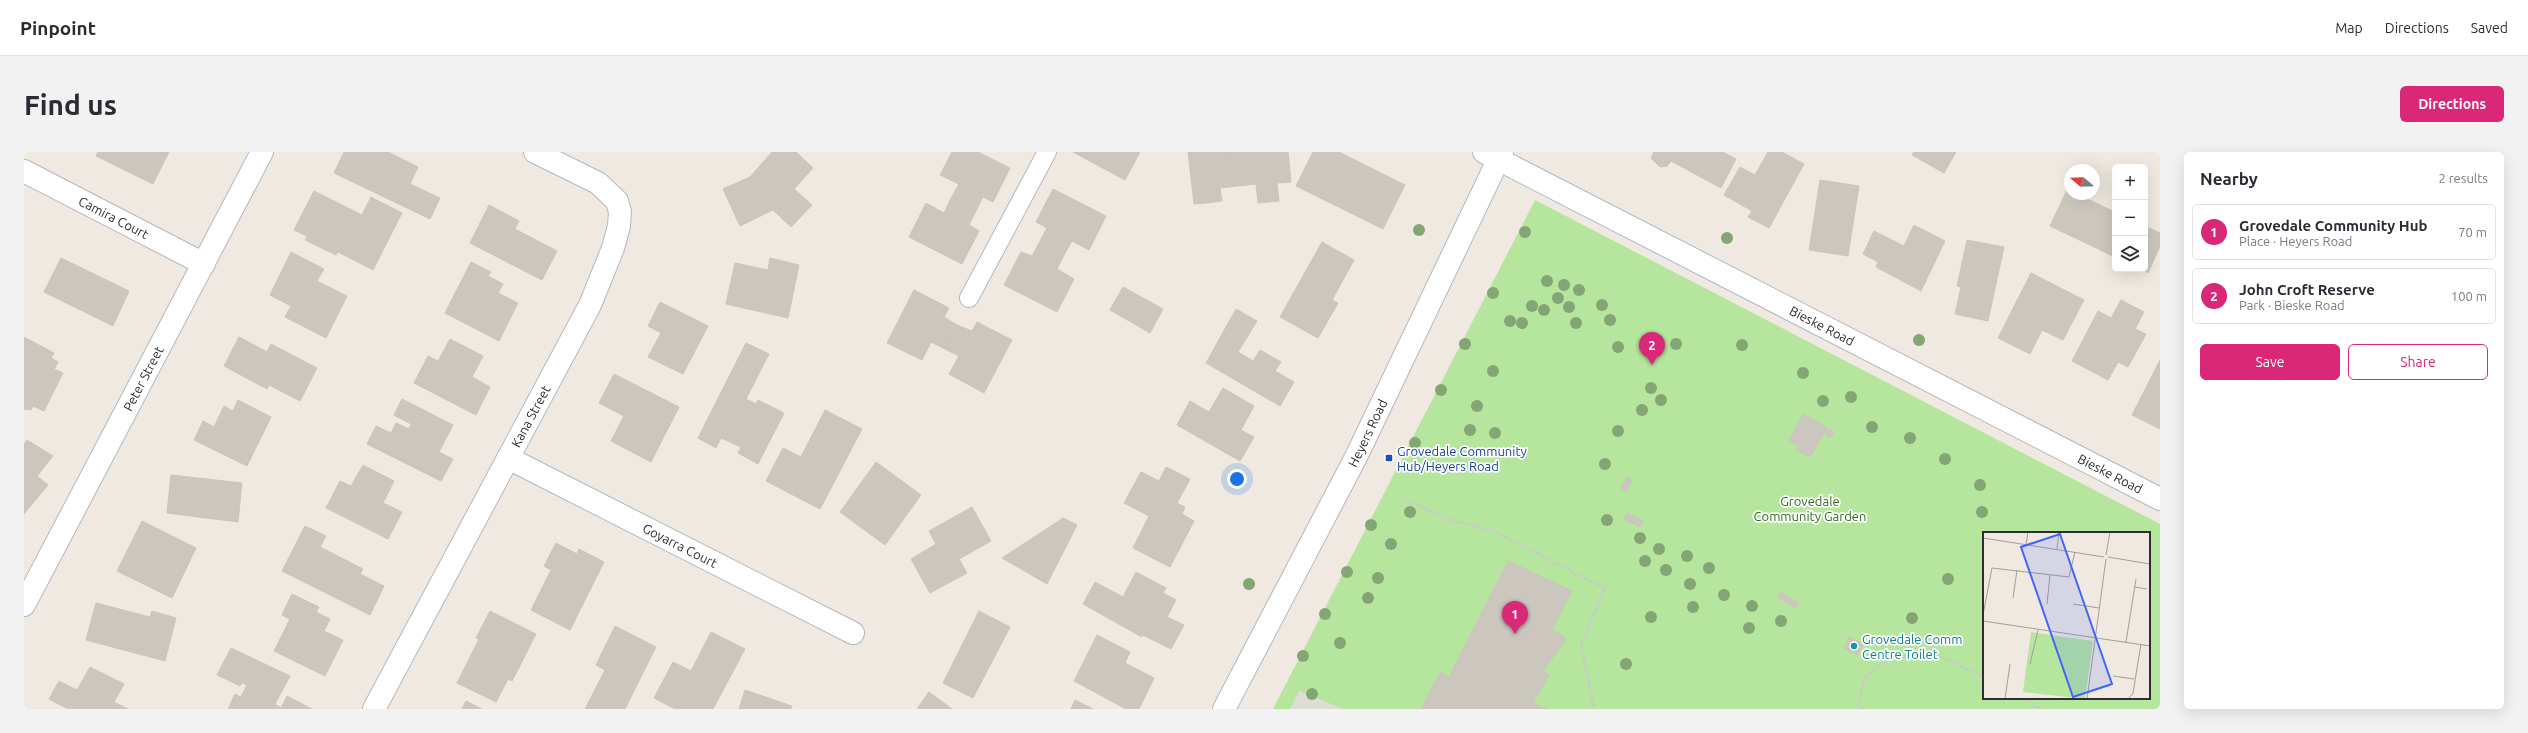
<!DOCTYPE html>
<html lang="en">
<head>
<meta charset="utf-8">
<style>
  body { margin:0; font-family:Ubuntu,sans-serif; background:#f2f2f3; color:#2b2b33 }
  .controls { position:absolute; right:12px; top:12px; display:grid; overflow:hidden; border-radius:6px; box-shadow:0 4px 16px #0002 }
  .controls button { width:36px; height:36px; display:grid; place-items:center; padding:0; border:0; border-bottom:1px solid #e1e1e2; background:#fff; color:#2b2b33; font:20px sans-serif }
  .compass { position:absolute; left:2040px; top:12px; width:36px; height:36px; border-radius:50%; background:#fff; box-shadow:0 4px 16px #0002; rotate:289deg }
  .you { position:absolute; left:1213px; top:327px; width:14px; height:14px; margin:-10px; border:3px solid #fff; border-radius:50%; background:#1a73e8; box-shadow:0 0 0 6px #1a73e833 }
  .badge { display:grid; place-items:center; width:26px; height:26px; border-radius:50%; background:#db2777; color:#fff; font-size:13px; font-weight:700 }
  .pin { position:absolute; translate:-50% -33px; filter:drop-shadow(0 1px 2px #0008) }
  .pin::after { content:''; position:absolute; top:21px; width:14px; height:12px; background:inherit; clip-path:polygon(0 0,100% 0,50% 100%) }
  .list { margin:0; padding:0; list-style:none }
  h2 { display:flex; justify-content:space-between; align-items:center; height:52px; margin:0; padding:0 16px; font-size:17px }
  h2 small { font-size:13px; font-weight:400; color:#7c7c81 }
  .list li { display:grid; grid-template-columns:26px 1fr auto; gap:12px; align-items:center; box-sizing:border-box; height:56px; margin:0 8px 8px; padding:0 8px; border:1px solid #e1e1e2; border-radius:6px }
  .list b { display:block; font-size:15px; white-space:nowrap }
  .list p { margin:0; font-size:13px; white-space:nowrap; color:#7c7c81 }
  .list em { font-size:13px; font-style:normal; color:#7c7c81 }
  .actions { display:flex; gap:8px; padding:12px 16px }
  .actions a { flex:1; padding:9px 0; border:1px solid #db2777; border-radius:6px; text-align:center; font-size:14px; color:#db2777 }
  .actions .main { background:#db2777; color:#fff }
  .icon { flex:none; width:22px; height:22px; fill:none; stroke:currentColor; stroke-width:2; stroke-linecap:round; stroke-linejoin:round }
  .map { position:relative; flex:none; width:2136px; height:557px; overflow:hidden; border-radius:6px }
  header { display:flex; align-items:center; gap:24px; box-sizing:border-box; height:56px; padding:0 20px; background:#fff; border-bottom:1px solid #e1e1e2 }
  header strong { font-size:19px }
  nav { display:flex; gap:22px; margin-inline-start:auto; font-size:14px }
  .intro { display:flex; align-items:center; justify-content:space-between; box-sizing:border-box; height:96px; padding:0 24px }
  h1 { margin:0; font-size:28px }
  .button { padding:10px 18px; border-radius:6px; background:#db2777; color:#fff; font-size:14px; font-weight:700 }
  main { display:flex; gap:24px; padding:0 24px }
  aside { flex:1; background:#fff; border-radius:6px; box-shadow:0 4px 16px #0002 }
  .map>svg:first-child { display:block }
  .green { fill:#b6e59e; fill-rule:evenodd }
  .plaza { fill:#dfdcd8 }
  .building { fill:#cbc7bf; stroke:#cbc5ba }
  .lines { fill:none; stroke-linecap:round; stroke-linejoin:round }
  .lane-casing { stroke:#b4b7c1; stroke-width:20 }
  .street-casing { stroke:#b4b7c1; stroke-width:24 }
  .secondary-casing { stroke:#b4b7c1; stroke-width:24 }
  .path { stroke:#c9c9c9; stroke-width:2.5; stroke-dasharray:3 2; stroke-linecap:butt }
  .lane { stroke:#fff; stroke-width:18 }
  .street { stroke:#fff; stroke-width:22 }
  .secondary { stroke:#fff; stroke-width:22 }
  .tree { fill:#84a574 }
  .transit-dot { fill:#1a4fb4; stroke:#fff; stroke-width:1.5 }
  .culture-dot { fill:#0f9aa8; stroke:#fff; stroke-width:1.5 }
  .labels { text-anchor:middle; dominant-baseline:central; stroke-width:3.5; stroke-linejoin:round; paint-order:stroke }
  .street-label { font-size:13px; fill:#2e2e2e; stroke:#fff }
  .transit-label { font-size:13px; fill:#164399; stroke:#fff; text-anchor:start }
  .park-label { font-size:13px; fill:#2c6e1b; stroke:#fff }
  .culture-label { font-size:13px; fill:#0d838f; stroke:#fff; text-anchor:start }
  .inset-road { fill:none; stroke:#a29e99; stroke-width:1 }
  .view { fill:#4264fb; fill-opacity:0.15; stroke:#4264fb; stroke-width:2 }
  .inset-edge { fill:none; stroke:#2e2e2e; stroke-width:2 }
</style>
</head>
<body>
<header>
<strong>Pinpoint</strong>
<nav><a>Map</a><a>Directions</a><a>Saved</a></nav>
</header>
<div class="intro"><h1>Find us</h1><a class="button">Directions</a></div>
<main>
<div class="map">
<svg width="2136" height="557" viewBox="0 0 2136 557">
  <rect width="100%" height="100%" fill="#efe9e1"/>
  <path class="green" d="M1511 48 2136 372V557H1249ZM1960 381H2125V546H1960Z"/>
  <path class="plaza" d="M1275 539H1276L1319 557H1266Z"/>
  <g class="building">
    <path d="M74 0H145L129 32 72 4Z"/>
    <path d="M320 0H364L394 15 386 32 416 46 406 67 310 21Z"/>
    <path d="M748 0H772L789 16 770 37 788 53 767 75 749 58 716 74 699 37 726 25Z"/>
    <path d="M928 0H954L986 16 969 50 959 45 952 59 927 46 935 32 916 23Z"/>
    <path d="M1049 0H1116L1101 28Z"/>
    <path d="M1164 0H1210L1183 51 1170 52Z"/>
    <path d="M1210 0H1264L1267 30 1253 31 1255 49 1234 51 1232 32 1196 36 1198 49 1183 51Z"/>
    <path d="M1289 0H1315L1381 33 1359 77 1272 34Z"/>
    <path d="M1630 0H1699L1712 7 1697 36 1647 9 1643 14 1636 15 1627 6Z"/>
    <path d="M1744 0H1758L1780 12 1745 76 1724 65 1728 59 1700 43 1716 15 1731 23Z"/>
    <path d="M1890 0H1932L1920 21 1888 3Z"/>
    <path d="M1796 28 1835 34 1824 104 1785 98Z"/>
    <path d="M1029 37 1082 64 1065 98 1048 89 1040 103 1015 91 1023 76 1012 70Z"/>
    <path d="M2043 38 2046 42H2052L2091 60V105L2026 74Z"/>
    <path d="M290 39 338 63 347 45 378 61 349 118 314 100 312 103 281 88 283 84 270 78Z"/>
    <path d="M927 46 952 59 945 73 955 79 938 112 885 85 902 51 920 61Z"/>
    <path d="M465 53 495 69 491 77 533 99 518 128 446 91Z"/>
    <path d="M1890 73 1921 89 1897 139 1852 115 1854 110 1839 102 1850 79 1880 94Z"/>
    <path d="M2121 74 2136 81V94L2124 121 2117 117H2121Z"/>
    <path d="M1943 88 1980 95 1964 169 1931 162 1937 135 1933 134Z"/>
    <path d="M1298 90 1330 108 1308 148 1314 151 1294 186 1256 165Z"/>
    <path d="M1015 91 1040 103 1033 117 1050 127 1033 160 980 133 997 100 1008 104Z"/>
    <path d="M267 100 300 117 293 129 323 144 302 186 261 165 267 154 246 143Z"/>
    <path d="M37 106 105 139 89 174 20 140Z"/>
    <path d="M746 106 775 113 764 166 702 152 711 111 744 118Z"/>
    <path d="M447 110 467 120 464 124 479 132 474 141 494 151 475 189 421 161Z"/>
    <path d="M2007 121 2060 148 2039 188 2018 178 2006 202 1974 186Z"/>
    <path d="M1099 135 1139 157 1126 181 1086 158Z"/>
    <path d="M890 138 925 156 920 165 933 173 921 197 907 190 898 208 863 191Z"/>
    <path d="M2097 148 2120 160 2111 177 2122 182 2104 215 2094 210 2084 228 2048 209 2074 159 2087 166Z"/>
    <path d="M636 150 684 174 659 222 624 205 637 181 624 174Z"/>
    <path d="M1212 157 1233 169 1214 200 1229 209 1236 198 1257 210 1251 219 1270 230 1256 254 1182 211Z"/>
    <path d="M953 170 988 188 960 241 925 222 935 204 921 197 933 173 948 179Z"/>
    <path d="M0 185 30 201 27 206 34 210 30 217 39 221 20 259 9 254 7 258 0 257Z"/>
    <path d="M215 185 243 200 247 192 293 216 276 249 245 233 243 237 200 214Z"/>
    <path d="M426 187 459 204 448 225 466 235 452 263 390 231 404 204 414 209Z"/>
    <path d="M722 191 745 202 722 247 732 252 734 248 760 261 734 312 714 301 717 295 697 286 692 296 674 286Z"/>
    <path d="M2136 208V277L2108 263Z"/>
    <path d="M590 222 655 255 627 310 587 289 600 264 575 251Z"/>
    <path d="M1199 236 1230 254 1217 278 1230 285 1216 309 1153 273 1166 249 1185 260Z"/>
    <path d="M378 247 429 273 415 300 429 307 417 329 343 292 352 274 367 281 372 271 385 277 387 272 370 263Z"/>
    <path d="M214 248 247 265 223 314 170 288 179 269 190 275 200 254 209 259Z"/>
    <path d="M801 258 838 277 796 357 742 329 759 296 777 305Z"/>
    <path d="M1779 262 1803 275 1789 301 1785 305 1772 298 1775 294 1765 289Z"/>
    <circle cx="1805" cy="281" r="4"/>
    <path d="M3 288 29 304 13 324 24 333 0 362V292Z"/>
    <path d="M852 310 897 343 861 393 816 360Z"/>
    <path d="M339 313 370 329 359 351 378 360 364 387 302 356 316 329 327 334Z"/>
    <path d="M1142 315 1166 327 1153 351 1161 355 1158 362 1170 369 1146 415 1109 396 1125 364 1100 351 1117 320 1135 329Z"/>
    <path d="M147 323 218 331 214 370 143 361Z"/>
    <path d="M1603 325 1608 328 1602 339 1597 336Z"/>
    <path d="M948 355 967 389 935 407 943 421 906 441 887 407 912 392 905 379Z"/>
    <path d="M1603 361 1619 369 1616 375 1600 367Z"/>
    <path d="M1039 366 1053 373 1023 432 978 406Z"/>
    <path d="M118 369 172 396 148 446 93 419Z"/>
    <path d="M281 374 302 384 296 395 339 417 336 422 360 434 346 463 258 419Z"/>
    <path d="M532 391 553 402 555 397 580 410 546 478 507 458 527 418 520 414Z"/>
    <path d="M1484 409 1548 439 1528 477 1542 487 1519 519 1525 523 1509 551 1523 557H1397L1416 520 1425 525Z"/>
    <path d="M1112 420 1142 436 1139 441 1152 448 1143 465 1160 473 1147 497 1119 483 1118 485 1059 452 1071 430 1099 445Z"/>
    <path d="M1756 440 1775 451 1772 456 1753 445Z"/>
    <path d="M268 442 295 455 292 460 306 467 300 479 319 488 301 524 250 499 266 467 258 463Z"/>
    <path d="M72 451 126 465 128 459 152 466 141 509 62 488Z"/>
    <path d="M466 459 512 482 488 529 484 527 472 550 433 531 455 487 452 486Z"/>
    <path d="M955 459 986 475 949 546 919 531Z"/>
    <path d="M591 474 632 495 601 557H561L581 518 572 513Z"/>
    <path d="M687 480 721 497 689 557H651L630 546 649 510 667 519Z"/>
    <path d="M1073 483 1106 500 1101 511 1130 526 1115 557H1102L1050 529Z"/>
    <path d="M1825 485 1839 492 1834 503 1820 496Z"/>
    <path d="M207 496 266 524 251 552 257 556 263 544 288 557H204L211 542 217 545 223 533 218 531 216 534 193 523Z"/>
    <path d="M66 515 100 532 90 550 104 557H44L25 547 35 529 53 538Z"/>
    <path d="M721 538 768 554 767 557H715Z"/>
    <path d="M905 540 928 557H893Z"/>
    <path d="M1051 548 1069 557H1047Z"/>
    <path d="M442 549 458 557H438Z"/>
  </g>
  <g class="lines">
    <defs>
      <path id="lane" d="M945 146 1023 0"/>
      <g id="street">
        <path id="s1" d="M1460 0 2136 347"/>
        <path id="s2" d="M0 19 180 112"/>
        <path id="s3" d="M484 306 829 481"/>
        <path id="s4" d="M0 453 238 0"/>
        <path id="s5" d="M350 557 566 153 589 96 595 74 596 60 593 49 574 31 511 0"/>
      </g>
      <g id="secondary">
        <path id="s6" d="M1200 557 1332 305 1478 0"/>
      </g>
    </defs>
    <use href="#lane" class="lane-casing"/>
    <use href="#street" class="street-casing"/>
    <use href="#secondary" class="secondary-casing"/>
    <g class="path">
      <path d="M1378 346 1426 368 1469 379 1581 436 1557 492 1570 557"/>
      <path d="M2000 546 2018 557"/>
      <path d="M1839 557 1834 553 1841 525 1863 508 1894 502 1916 504 1960 525"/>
    </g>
    <use href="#lane" class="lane"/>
    <use href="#street" class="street"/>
    <use href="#secondary" class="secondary"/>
  </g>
  <g class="tree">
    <circle cx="1395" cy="78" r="6"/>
    <circle cx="1501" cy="80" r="6"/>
    <circle cx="1703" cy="86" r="6"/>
    <circle cx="1523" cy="129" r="6"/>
    <circle cx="1540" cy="133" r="6"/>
    <circle cx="1555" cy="138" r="6"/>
    <circle cx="1469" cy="141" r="6"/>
    <circle cx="1534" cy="146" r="6"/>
    <circle cx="1578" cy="153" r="6"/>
    <circle cx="1508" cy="154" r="6"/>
    <circle cx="1545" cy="155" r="6"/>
    <circle cx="1520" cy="158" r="6"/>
    <circle cx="1586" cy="168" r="6"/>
    <circle cx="1486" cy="169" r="6"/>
    <circle cx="1498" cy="171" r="6"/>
    <circle cx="1552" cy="171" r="6"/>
    <circle cx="1895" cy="188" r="6"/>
    <circle cx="1441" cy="192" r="6"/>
    <circle cx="1652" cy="192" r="6"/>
    <circle cx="1718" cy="193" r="6"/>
    <circle cx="1594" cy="195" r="6"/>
    <circle cx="1469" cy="219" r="6"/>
    <circle cx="1779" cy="221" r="6"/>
    <circle cx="1627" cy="236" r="6"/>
    <circle cx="1417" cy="238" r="6"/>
    <circle cx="1827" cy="245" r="6"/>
    <circle cx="1637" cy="248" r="6"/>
    <circle cx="1799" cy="249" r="6"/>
    <circle cx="1453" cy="254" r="6"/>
    <circle cx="1618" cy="258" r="6"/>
    <circle cx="1848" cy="275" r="6"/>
    <circle cx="1446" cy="278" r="6"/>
    <circle cx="1594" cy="279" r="6"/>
    <circle cx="1471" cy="281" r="6"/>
    <circle cx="1886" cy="286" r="6"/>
    <circle cx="1391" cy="291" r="6"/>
    <circle cx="1921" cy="307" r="6"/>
    <circle cx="1581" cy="312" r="6"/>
    <circle cx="1956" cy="333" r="6"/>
    <circle cx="1386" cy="360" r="6"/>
    <circle cx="1958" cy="360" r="6"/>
    <circle cx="1583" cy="368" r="6"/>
    <circle cx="1347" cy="373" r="6"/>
    <circle cx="1616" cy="386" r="6"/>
    <circle cx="1367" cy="392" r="6"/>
    <circle cx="1635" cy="397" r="6"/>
    <circle cx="1663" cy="404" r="6"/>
    <circle cx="1621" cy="409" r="6"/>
    <circle cx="1685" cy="416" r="6"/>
    <circle cx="1642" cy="418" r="6"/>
    <circle cx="1323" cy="420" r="6"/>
    <circle cx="1354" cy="426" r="6"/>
    <circle cx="1924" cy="427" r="6"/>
    <circle cx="1225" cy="432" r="6"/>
    <circle cx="1666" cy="432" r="6"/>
    <circle cx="1700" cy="443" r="6"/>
    <circle cx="1344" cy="446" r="6"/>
    <circle cx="1728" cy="454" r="6"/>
    <circle cx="1669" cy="455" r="6"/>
    <circle cx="1301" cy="462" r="6"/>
    <circle cx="1627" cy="465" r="6"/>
    <circle cx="1888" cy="466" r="6"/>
    <circle cx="1757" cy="469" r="6"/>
    <circle cx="1725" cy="476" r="6"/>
    <circle cx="1316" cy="491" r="6"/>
    <circle cx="1279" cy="504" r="6"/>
    <circle cx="1602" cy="512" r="6"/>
    <circle cx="1288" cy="542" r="6"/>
  </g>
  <rect class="transit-dot" x="1361" y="302" width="8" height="8" rx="2"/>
  <circle class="culture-dot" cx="1830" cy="494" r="4"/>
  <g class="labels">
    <g class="street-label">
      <text stroke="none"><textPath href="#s2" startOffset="101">Camira Court</textPath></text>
      <text stroke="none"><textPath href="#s1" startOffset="380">Bieske Road</textPath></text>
      <text stroke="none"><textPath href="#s4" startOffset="256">Peter Street</textPath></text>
      <text stroke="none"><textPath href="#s5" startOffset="332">Kana Street</textPath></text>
      <text stroke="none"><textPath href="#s6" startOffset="311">Heyers Road</textPath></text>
      <text stroke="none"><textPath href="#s1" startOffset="704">Bieske Road</textPath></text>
      <text stroke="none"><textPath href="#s3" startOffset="193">Goyarra Court</textPath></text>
    </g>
    <g class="transit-label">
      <text x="1373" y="299">Grovedale Community<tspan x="1373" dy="15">Hub/Heyers Road</tspan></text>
    </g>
    <g class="park-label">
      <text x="1786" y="349">Grovedale<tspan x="1786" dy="15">Community Garden</tspan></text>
    </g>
    <g class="culture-label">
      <text x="1838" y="487">Grovedale Comm<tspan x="1838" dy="15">Centre Toilet</tspan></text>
    </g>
  </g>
  <g transform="translate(1959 380)">
    <rect width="167" height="167" fill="#efe9e1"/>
    <path d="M48 100 110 109 102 167 40 160Z" fill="#b6e59e"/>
    <path class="inset-road" d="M0 6 121 25M43 12 45 0M74 17 76 0M123 23 127 0M125 25 167 32M152 55 164 57M30 66 34 38M64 72 67 43M90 72 116 76M0 83 9 36 86 45 92 20M0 89 167 114M143 110 153 47M47 132 55 98M130 144 151 147M22 167 27 132M104 167 123 27M145 167 150 161 158 112"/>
    <path class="view" d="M77 2 129 152 90 165 38 15Z"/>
    <rect width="167" height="167" class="inset-edge"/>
  </g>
</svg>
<div class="controls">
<button>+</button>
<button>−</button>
<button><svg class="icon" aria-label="layers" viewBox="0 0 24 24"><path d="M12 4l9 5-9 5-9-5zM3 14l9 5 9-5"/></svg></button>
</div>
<svg class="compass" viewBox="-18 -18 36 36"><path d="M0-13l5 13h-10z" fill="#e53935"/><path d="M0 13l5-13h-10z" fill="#7c7c81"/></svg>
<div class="you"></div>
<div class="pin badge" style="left:1491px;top:482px">1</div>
<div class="pin badge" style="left:1628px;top:213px">2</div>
</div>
<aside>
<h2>Nearby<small>2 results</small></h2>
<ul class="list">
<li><span class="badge">1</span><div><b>Grovedale Community Hub</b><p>Place · Heyers Road</p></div><em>70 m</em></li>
<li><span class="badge">2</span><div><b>John Croft Reserve</b><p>Park · Bieske Road</p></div><em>100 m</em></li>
</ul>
<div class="actions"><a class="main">Save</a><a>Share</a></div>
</aside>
</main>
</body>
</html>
